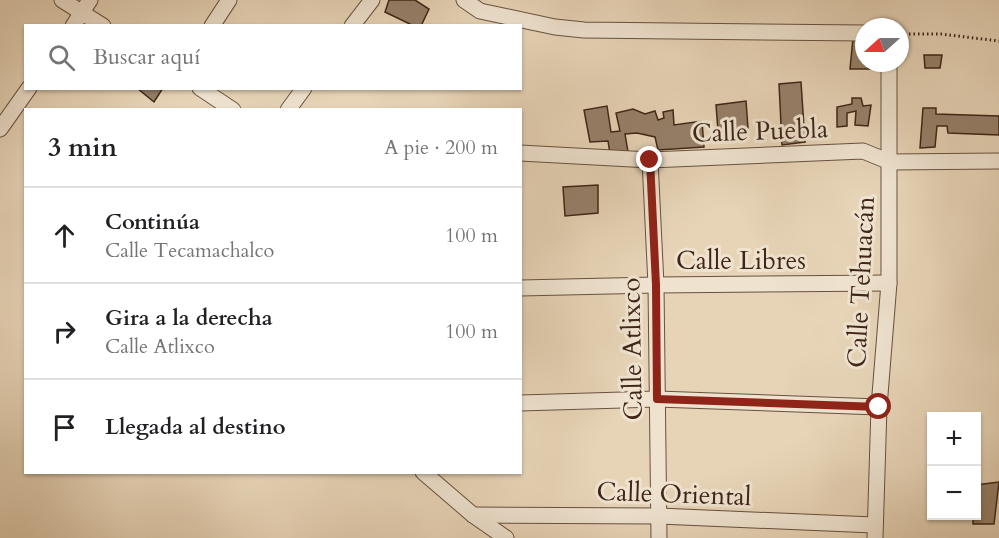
<!DOCTYPE html>
<html lang="es">
<head>
<meta charset="utf-8">
<style>
  body { margin:0; font-family:Cardo,serif; background:#f6f6f6; color:#202124 }
  .controls { position:absolute; right:18px; bottom:18px; display:grid; overflow:hidden; border-radius:0px; box-shadow:0 2px 4px #0004 }
  .controls button { width:54px; height:54px; display:grid; place-items:center; padding:0; border:0; border-bottom:2px solid #e0e0e0; background:#fff; color:#202124; font:30px sans-serif }
  .compass { position:absolute; left:855px; top:18px; width:54px; height:54px; border-radius:50%; background:#fff; box-shadow:0 2px 4px #0004; rotate:249deg }
  .stop { position:absolute; width:18px; height:18px; margin:-14px; border:4px solid #8f2418; border-radius:50%; background:#fff }
  .stop.end { background:#8f2418; border-color:#fff; box-shadow:0 2px 6px #0008 }
  .list { margin:0; padding:0; list-style:none }
  h2 { display:flex; justify-content:space-between; align-items:center; height:78px; margin:0; padding:0 24px; font-size:26px }
  h2 small { font-size:20px; font-weight:400; color:#757577 }
  .list li { display:grid; grid-template-columns:39px 1fr auto; gap:18px; align-items:center; box-sizing:border-box; height:96px; padding:0 24px; border-top:2px solid #e0e0e0 }
  .list b { display:block; font-size:22px; white-space:nowrap }
  .list p { margin:0; font-size:20px; white-space:nowrap; color:#757577 }
  .list em { font-size:20px; font-style:normal; color:#757577 }
  .icon { flex:none; width:33px; height:33px; fill:none; stroke:currentColor; stroke-width:2; stroke-linecap:round; stroke-linejoin:round }
  .map { position:relative; flex:none; width:999px; height:538px; overflow:hidden }
  .search { position:absolute; background:#fff; box-shadow:0 2px 4px #0004; left:24px; top:24px; width:498px; height:66px; display:flex; align-items:center; gap:15px; box-sizing:border-box; padding:0 21px; border-radius:0px; color:#757577; font-size:22px }
  .panel { position:absolute; background:#fff; box-shadow:0 2px 4px #0004; left:24px; top:108px; width:498px; height:366px; border-radius:0px }
  .map>svg:first-child { display:block }
  .building { fill:#96806a; stroke:#3f2517; stroke-width:1.5 }
  .lines { fill:none; stroke-linecap:round; stroke-linejoin:round }
  .minor-casing { stroke:#69513f; stroke-width:17 }
  .path { stroke:#3f2517; stroke-width:3; stroke-dasharray:1.5 3; stroke-linecap:butt }
  .minor { stroke:#efe3d0; stroke-width:15 }
  .route { stroke:#8f2418; stroke-width:8 }
  .labels { text-anchor:middle; dominant-baseline:central; stroke-width:6; stroke-linejoin:round; paint-order:stroke }
  .street-label { font-size:26px; fill:#3f2517; stroke:#efe3d0 }
</style>
</head>
<body>
<div class="map">
<svg width="999" height="538" viewBox="0 0 999 538">
  <rect width="100%" height="100%" fill="#e7d4b7"/>
  <filter id="stains"><feTurbulence type="fractalNoise" baseFrequency=".00333" numOctaves="4"/><feColorMatrix values="0 0 0 0 .2 0 0 0 0 .09 0 0 0 0 .02 0 0 0 .5 -.17"/></filter>
  <radialGradient id="worn" r=".72"><stop offset=".6" stop-color="#630" stop-opacity="0"/><stop offset="1" stop-color="#630" stop-opacity=".3"/></radialGradient>
  <g class="building">
    <path d="M389 0H415L429 9 421 26H414L385 12Z"/>
    <path d="M864 37V63H878L877 69H850L853 38Z"/>
    <path d="M924 55H942L940 68H925Z"/>
    <path d="M801 82 805 142 782 145 779 84Z"/>
    <path d="M137 88H163L154 102Z"/>
    <path d="M852 98H861L863 106 871 105 868 126 855 125 856 111 847 113V126L837 127V107L852 104Z"/>
    <path d="M746 101 748 128 718 131 716 105Z"/>
    <path d="M607 106 611 132 620 131 616 113 633 109 645 114 655 111 658 120 664 118 663 112 673 110 674 125 702 121 704 147 658 150 655 137 637 133 625 134 628 152 610 154 608 141 590 142 584 110Z"/>
    <path d="M923 108H936V114L999 116V135L948 133 947 126H937L935 147 920 148Z"/>
    <path d="M598 185V213L565 216 563 187Z"/>
    <path d="M999 482 994 524H973V516H976V485Z"/>
  </g>
  <g class="lines">
    <defs>
      <g id="minor">
        <path d="M62 0 103 26"/>
        <path d="M464 0 480 11 555 27 584 30 864 33"/>
        <path d="M73 26 90 0"/>
        <path d="M212 26 229 0"/>
        <path d="M352 26 372 0"/>
        <path d="M200 88 233 110"/>
        <path d="M288 110 304 88"/>
        <path d="M0 129 29 88"/>
        <path d="M520 153 650 160 863 151 890 162 999 161"/>
        <path d="M650 160 656 285 659 538"/>
        <path d="M520 288 656 285 889 283"/>
        <path d="M520 403 657 399 879 407"/>
        <path d="M423 472 473 515 506 538"/>
        <path d="M473 515 659 516 874 525"/>
        <path d="M875 538 879 407 889 283V63"/>
      </g>
    </defs>
    <use href="#minor" class="minor-casing"/>
    <path class="path" d="M900 34H941L999 41"/>
    <use href="#minor" class="minor"/>
  </g>
  <g class="lines">
    <path class="route" d="M650 160 656 285 657 399 879 407"/>
  </g>
  <g class="labels">
    <g class="street-label">
      <text transform="translate(760 131) rotate(-2)">Calle Puebla</text>
      <text x="741" y="260">Calle Libres</text>
      <text transform="translate(861 282) rotate(-87)">Calle Tehuacán</text>
      <text transform="translate(632 349) rotate(-91)">Calle Atlixco</text>
      <text transform="translate(674 494) rotate(2)">Calle Oriental</text>
    </g>
  </g>
  <rect width="100%" height="100%" filter="url(#stains)"/>
  <rect width="100%" height="100%" fill="url(#worn)"/>
</svg>
<div class="controls">
<button>+</button>
<button>−</button>
</div>
<svg class="compass" viewBox="-18 -18 36 36"><path d="M0-13l5 13h-10z" fill="#e53935"/><path d="M0 13l5-13h-10z" fill="#757577"/></svg>
<div class="stop" style="left:879px;top:407px"></div>
<div class="stop end" style="left:650px;top:160px"></div>
<div class="search"><svg class="icon" aria-label="search" viewBox="0 0 24 24"><circle cx="10" cy="10" r="6"/><path d="M15 15l6 6"/></svg>Buscar aquí</div>
<section class="panel">
<h2>3 min<small>A pie · 200 m</small></h2>
<ul class="list">
<li><svg class="icon" aria-label="ahead" viewBox="0 0 24 24"><path d="M12 20V5M6 11l6-6 6 6"/></svg><div><b>Continúa</b><p>Calle Tecamachalco</p></div><em>100 m</em></li>
<li><svg class="icon" aria-label="right" viewBox="0 0 24 24"><path d="M7 20v-9h11M14 6l5 5-5 5"/></svg><div><b>Gira a la derecha</b><p>Calle Atlixco</p></div><em>100 m</em></li>
<li><svg class="icon" aria-label="arrive" viewBox="0 0 24 24"><path d="M6 21V4h12l-3 4 3 4H6"/></svg><div><b>Llegada al destino</b></div></li>
</ul>
</section>
</div>
</body>
</html>
